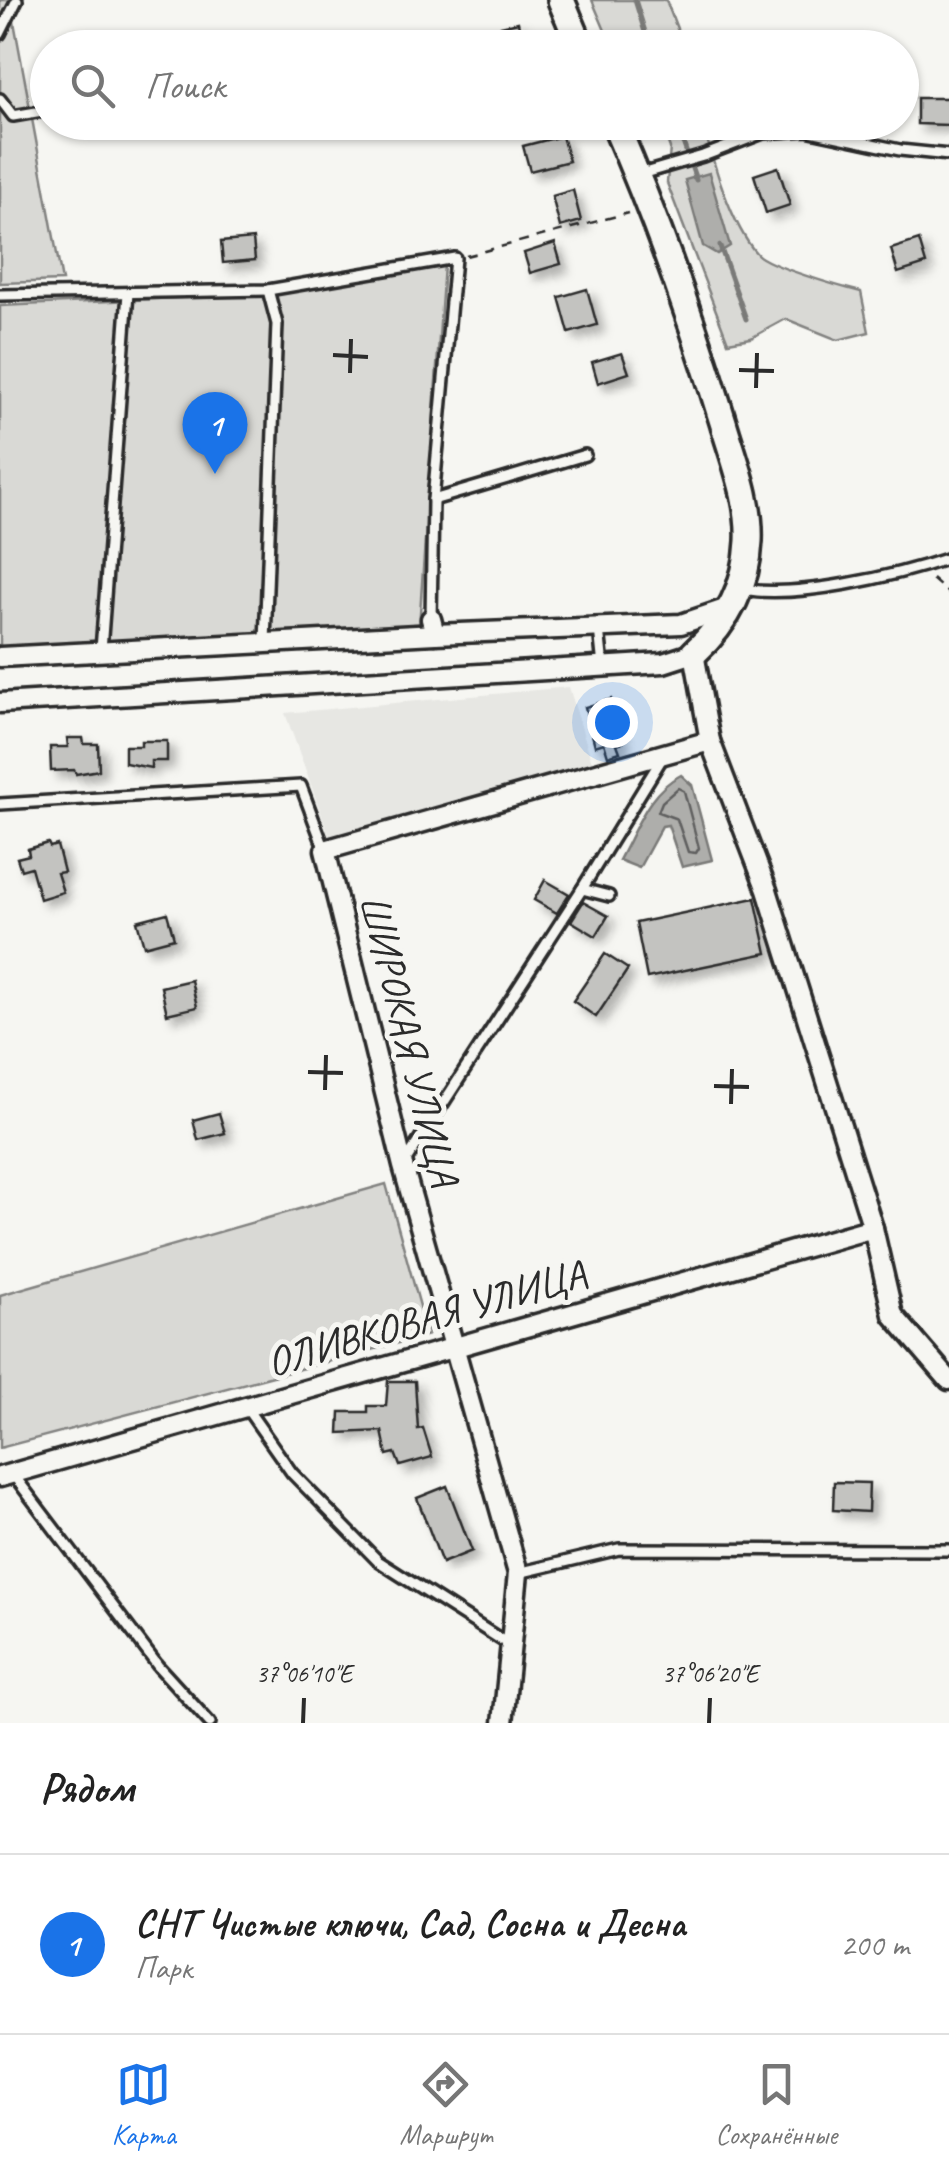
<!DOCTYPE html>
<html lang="ru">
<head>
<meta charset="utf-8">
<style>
  body { margin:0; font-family:Caveat,sans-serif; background:#f2f2f2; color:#222 }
  .you { position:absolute; left:612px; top:722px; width:35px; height:35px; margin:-25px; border:8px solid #fff; border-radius:50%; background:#1a73e8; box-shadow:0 0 0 15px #1a73e833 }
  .badge { display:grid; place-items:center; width:65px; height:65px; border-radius:50%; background:#1a73e8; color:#fff; font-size:32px; font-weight:700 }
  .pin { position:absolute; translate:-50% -82px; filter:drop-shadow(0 2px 5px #0008) }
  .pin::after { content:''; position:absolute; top:52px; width:35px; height:30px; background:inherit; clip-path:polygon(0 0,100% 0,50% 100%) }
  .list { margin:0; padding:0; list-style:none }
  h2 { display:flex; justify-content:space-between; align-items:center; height:130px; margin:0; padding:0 40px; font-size:42px }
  h2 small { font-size:32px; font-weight:400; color:#767676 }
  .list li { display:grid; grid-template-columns:65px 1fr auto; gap:30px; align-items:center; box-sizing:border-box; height:180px; padding:0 40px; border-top:2px solid #e0e0e0 }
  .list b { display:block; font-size:38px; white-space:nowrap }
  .list p { margin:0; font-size:32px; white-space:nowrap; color:#767676 }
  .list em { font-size:32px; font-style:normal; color:#767676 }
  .icon { flex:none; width:55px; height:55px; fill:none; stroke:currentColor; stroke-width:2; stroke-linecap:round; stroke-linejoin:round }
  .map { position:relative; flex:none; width:949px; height:1723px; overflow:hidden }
  .search { position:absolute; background:#fff; box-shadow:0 2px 8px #0004; left:30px; right:30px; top:30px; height:110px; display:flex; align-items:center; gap:25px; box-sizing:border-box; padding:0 35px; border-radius:55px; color:#767676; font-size:38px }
  .sheet { height:310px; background:#fff }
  nav { display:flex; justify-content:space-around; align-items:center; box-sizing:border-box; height:140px; border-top:2px solid #e0e0e0; background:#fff; font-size:28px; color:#767676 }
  nav a { display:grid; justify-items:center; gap:5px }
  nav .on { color:#1a73e8 }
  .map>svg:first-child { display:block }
  .built { fill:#e7e7e3 }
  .green { fill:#d9d9d5; stroke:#828280; stroke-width:2.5 }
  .water { fill:#aeaeab; stroke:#7a7a78; stroke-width:2.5 }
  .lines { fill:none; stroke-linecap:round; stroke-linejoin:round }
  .shore { stroke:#5f5f5e; stroke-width:2.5 }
  .stream { stroke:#7a7a78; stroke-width:5 }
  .building { fill:#c3c3c0; stroke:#2b2b2b; stroke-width:2.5; filter:url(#shadow) }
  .lane-casing { stroke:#2b2b2b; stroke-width:16 }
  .street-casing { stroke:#2b2b2b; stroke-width:25 }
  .secondary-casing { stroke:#2b2b2b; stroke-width:32 }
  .path { stroke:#2b2b2b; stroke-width:2.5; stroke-dasharray:10 8; stroke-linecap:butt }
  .lane { stroke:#f6f6f2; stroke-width:9 }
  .street { stroke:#f6f6f2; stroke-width:18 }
  .secondary { stroke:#f6f6f2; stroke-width:25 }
  .ticks { fill:none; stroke:#2b2b2b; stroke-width:4 }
  .labels { text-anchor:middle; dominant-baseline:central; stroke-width:10; stroke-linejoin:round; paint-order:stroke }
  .street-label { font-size:42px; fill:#2b2b2b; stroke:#f6f6f2 }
  .ticks-label { font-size:25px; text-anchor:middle; fill:#2b2b2b; stroke:#f6f6f2; stroke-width:10; stroke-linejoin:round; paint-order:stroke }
</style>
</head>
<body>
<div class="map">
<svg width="949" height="1723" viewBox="0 0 949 1723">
  <defs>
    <filter id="shadow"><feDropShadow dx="7" dy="7" stdDeviation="5" flood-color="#0004"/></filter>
  </defs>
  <rect width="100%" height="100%" fill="#f6f6f2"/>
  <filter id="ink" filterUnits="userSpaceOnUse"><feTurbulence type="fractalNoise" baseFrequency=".01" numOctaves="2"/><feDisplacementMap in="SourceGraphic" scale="20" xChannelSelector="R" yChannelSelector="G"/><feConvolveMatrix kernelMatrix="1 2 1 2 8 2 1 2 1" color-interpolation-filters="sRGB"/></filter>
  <g filter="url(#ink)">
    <path class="built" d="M569 687 593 765 330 838 285 713Z"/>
    <g class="green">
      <path d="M0 0H10L62 281 0 283Z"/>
      <path d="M592 0H666L684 47H612Z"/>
      <path d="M661 123H703C712 160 731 225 757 254 768 266 841 287 861 292L869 332 838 340 786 319 751 338 728 342 667 183 670 148Z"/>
      <path d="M444 265 418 642 0 666V306L269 294Z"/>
      <path d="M386 1184 428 1335 0 1448V1295Z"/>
    </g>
    <g class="water">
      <path d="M709 173 730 246 717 254 703 246 685 180Z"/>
      <path d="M681 775 692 785 712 860 682 867 668 825 662 826 639 868 619 860C636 830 648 791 681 775Z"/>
    </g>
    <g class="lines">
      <path class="shore" d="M678 788 684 791 699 848 696 853 688 852 677 819 658 812 662 802Z"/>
      <g class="stream">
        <path d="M635 0 650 48"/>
        <path d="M676 122 696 180"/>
        <path d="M720 246 746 319"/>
      </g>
    </g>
    <g class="building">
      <path d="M518 22 523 44 507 48 501 26Z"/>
      <path d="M917 98H949V125L917 124Z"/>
      <path d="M562 136 569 161 530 171 523 146Z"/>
      <path d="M778 167 790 205 766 213 754 175Z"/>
      <path d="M573 190 581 221 560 227 552 196Z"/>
      <path d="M253 239 255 260 223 263 221 242Z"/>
      <path d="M919 240 926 264 898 273 891 249Z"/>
      <path d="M555 243 561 264 530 273 524 253Z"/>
      <path d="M587 289 597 325 569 333 559 297Z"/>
      <path d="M622 353 629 373 598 383 592 362Z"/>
      <path d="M611 699 623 742 617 744 620 752 608 756 604 743 595 746 585 707Z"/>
      <path d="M67 738H83L84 744H98L99 770 76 774 74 770 51 771 50 747H68Z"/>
      <path d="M141 741H167V761H151V768L125 763V746H141Z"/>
      <path d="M48 843 50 847 57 845 64 872 57 873 63 892 40 899 31 867 21 870 17 858 29 855 28 849Z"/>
      <path d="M545 880 569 894 557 913 534 900Z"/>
      <path d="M755 898 767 953 647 978 636 923Z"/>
      <path d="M583 902 608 916 596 936 571 921Z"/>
      <path d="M167 913 174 938 144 946 137 921Z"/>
      <path d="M605 954 628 969 596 1017 573 1001Z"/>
      <path d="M191 980 197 1007 167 1014 161 987Z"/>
      <path d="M219 1113 225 1133 198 1140 193 1120Z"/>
      <path d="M388 1381H415L418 1429 423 1428 432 1457 400 1466 395 1453 387 1455 382 1431 339 1433 340 1412H368V1406H386Z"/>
      <path d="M834 1482 869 1483 868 1512 833 1510Z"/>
      <path d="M447 1486 472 1551 442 1563 417 1498Z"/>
    </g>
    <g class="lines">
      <defs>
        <g id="lane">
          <path d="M0 34 17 0"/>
          <path d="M0 99 13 116 48 110"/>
          <path d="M641 174 703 156 763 133 806 130 900 150 949 155"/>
          <path d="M0 295 268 290 455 258 433 500 431 619"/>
          <path d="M433 500 585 455"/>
          <path d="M743 589C797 599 896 576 949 558"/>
          <path d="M599 628 603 667"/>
          <path d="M265 642 277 324 268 290"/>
          <path d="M101 650 128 293"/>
          <path d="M0 804 301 786 325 850"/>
          <path d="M582 889 609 896"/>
          <path d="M404 1164 582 889 664 755"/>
          <path d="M245 1406 292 1473 378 1561 511 1646"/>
          <path d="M12 1473 158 1666 210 1723"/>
          <path d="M518 1573 619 1549 949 1550"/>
        </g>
        <g id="street">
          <path d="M431 619 435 634 681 624 731 607"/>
          <path d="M0 657 435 634"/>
          <path d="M0 703 663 663 694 653 710 741 325 850 403 1166 518 1573 503 1723"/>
          <path d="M710 741 767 890 873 1228 893 1315 949 1380"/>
          <path d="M0 1477 873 1228"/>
        </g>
        <g id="secondary">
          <path d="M561 0 581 48"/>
          <path d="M614 122C657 220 692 320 723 422 734 460 751 501 749 541 747 586 727 623 694 653"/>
        </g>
      </defs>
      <use href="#lane" class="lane-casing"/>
      <use href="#street" class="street-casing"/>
      <use href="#secondary" class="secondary-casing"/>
      <g class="path">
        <path d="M466 256 628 213"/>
        <path d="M932 579 949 594"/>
      </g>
      <use href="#lane" class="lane"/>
      <use href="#street" class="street"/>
      <use href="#secondary" class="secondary"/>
    </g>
  </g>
  <path class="ticks" d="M333 355 368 357M739 370 774 371M350 373 351 339M756 388 757 353M308 1072 343 1073M714 1086 749 1087M325 1090 326 1055M731 1104 732 1069M303 1723 304 1698M709 1723 710 1698"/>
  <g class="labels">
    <g class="street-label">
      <text transform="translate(409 1040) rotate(76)">ШИРОКАЯ УЛИЦА</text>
      <text transform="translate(426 1318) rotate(-16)">ОЛИВКОВАЯ УЛИЦА</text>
    </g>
  </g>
  <g class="ticks-label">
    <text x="304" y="1682">37°06'10"E</text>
    <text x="710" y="1682">37°06'20"E</text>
  </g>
</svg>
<div class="you"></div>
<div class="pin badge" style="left:215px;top:474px">1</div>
<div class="search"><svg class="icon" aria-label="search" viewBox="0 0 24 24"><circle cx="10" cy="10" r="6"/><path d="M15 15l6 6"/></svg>Поиск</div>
</div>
<section class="sheet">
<h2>Рядом<small></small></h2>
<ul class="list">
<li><span class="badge">1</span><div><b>СНТ Чистые ключи, Сад, Сосна и Десна</b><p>Парк</p></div><em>200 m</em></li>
</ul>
</section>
<nav>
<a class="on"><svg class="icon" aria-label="map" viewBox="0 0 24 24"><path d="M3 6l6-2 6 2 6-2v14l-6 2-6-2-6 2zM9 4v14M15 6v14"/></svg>Карта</a>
<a><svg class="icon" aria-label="directions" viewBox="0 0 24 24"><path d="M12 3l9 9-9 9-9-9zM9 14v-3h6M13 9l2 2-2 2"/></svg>Маршрут</a>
<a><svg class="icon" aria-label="saved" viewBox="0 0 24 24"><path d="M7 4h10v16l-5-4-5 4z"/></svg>Сохранённые</a>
</nav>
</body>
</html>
